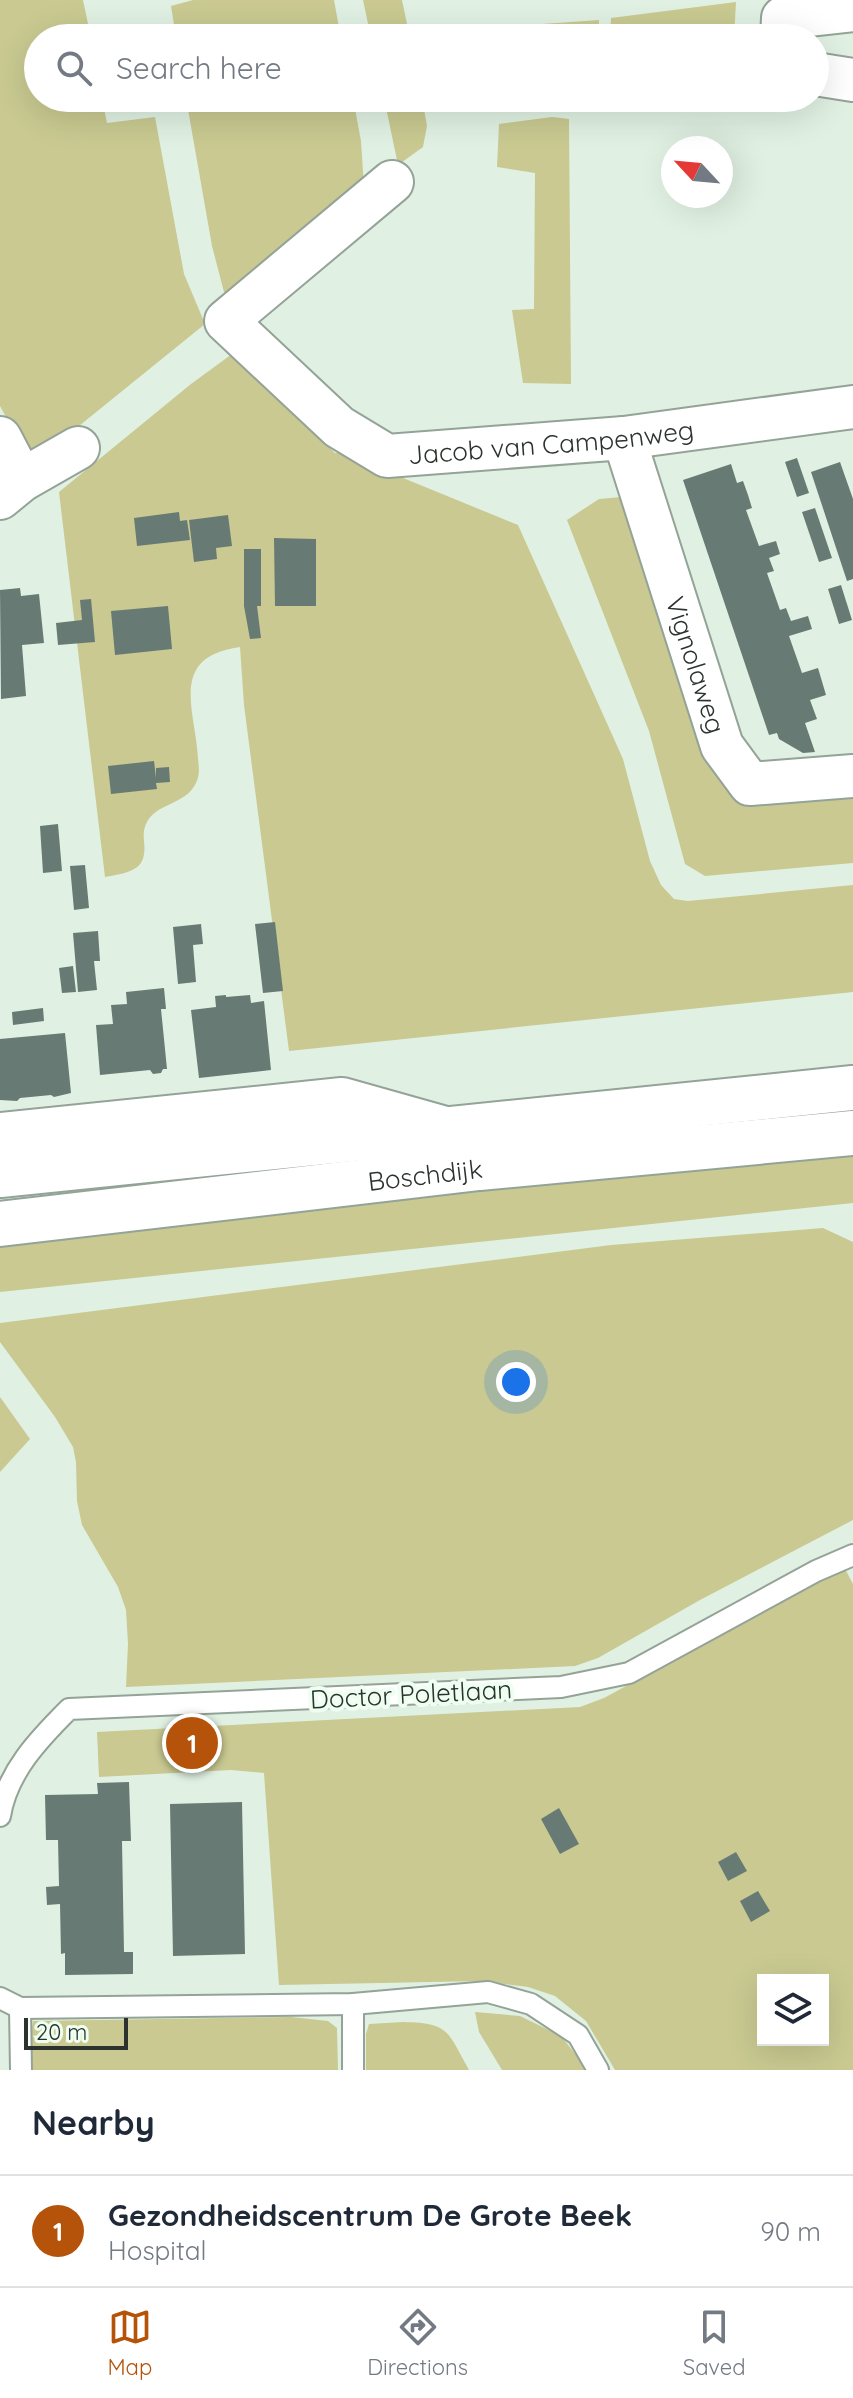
<!DOCTYPE html>
<html lang="en">
<head>
<meta charset="utf-8">
<style>
  body { margin:0; font-family:Quicksand,sans-serif; background:#f6f6f7; color:#1f2937 }
  .controls { position:absolute; right:24px; bottom:24px; display:grid; overflow:hidden; border-radius:0px; box-shadow:0 8px 32px #0002 }
  .controls button { width:72px; height:72px; display:grid; place-items:center; padding:0; border:0; border-bottom:2px solid #e0e1e3; background:#fff; color:#1f2937; font:40px sans-serif }
  .compass { position:absolute; left:661px; top:136px; width:72px; height:72px; border-radius:50%; background:#fff; box-shadow:0 8px 32px #0002; rotate:296deg }
  .scale { position:absolute; left:24px; bottom:20px; width:104px; box-sizing:border-box; padding-left:8px; border:4px solid #2c332e; border-top:0; font-size:22px; line-height:28px; white-space:nowrap; color:#2c332e; -webkit-text-stroke:6px #eefef1; paint-order:stroke }
  .you { position:absolute; left:516px; top:1382px; width:28px; height:28px; margin:-20px; border:6px solid #fff; border-radius:50%; background:#1a73e8; box-shadow:0 0 0 12px #1a73e833 }
  .badge { display:grid; place-items:center; width:52px; height:52px; border-radius:50%; background:#b45309; color:#fff; font-size:26px; font-weight:700 }
  .pin { position:absolute; translate:-50% -50%; border:4px solid #fff; box-shadow:0 2px 8px #0006 }
  .list { margin:0; padding:0; list-style:none }
  h2 { display:flex; justify-content:space-between; align-items:center; height:104px; margin:0; padding:0 32px; font-size:34px }
  h2 small { font-size:26px; font-weight:400; color:#747a83 }
  .list li { display:grid; grid-template-columns:52px 1fr auto; gap:24px; align-items:center; box-sizing:border-box; height:112px; padding:0 32px; border-top:2px solid #e0e1e3 }
  .list b { display:block; font-size:30px; white-space:nowrap }
  .list p { margin:0; font-size:26px; white-space:nowrap; color:#747a83 }
  .list em { font-size:26px; font-style:normal; color:#747a83 }
  .icon { flex:none; width:44px; height:44px; fill:none; stroke:currentColor; stroke-width:2; stroke-linecap:round; stroke-linejoin:round }
  .map { position:relative; flex:none; width:853px; height:2070px; overflow:hidden }
  .search { position:absolute; background:#fff; box-shadow:0 8px 32px #0002; left:24px; right:24px; top:24px; height:88px; display:flex; align-items:center; gap:20px; box-sizing:border-box; padding:0 28px; border-radius:44px; color:#747a83; font-size:30px }
  .sheet { height:216px; background:#fff }
  nav { display:flex; justify-content:space-around; align-items:center; box-sizing:border-box; height:112px; border-top:2px solid #e0e1e3; background:#fff; font-size:22px; color:#747a83 }
  nav a { display:grid; justify-items:center; gap:4px }
  nav .on { color:#b45309 }
  .map>svg:first-child { display:block }
  .green { fill:#c9c991; fill-rule:evenodd }
  .building { fill:#677b74 }
  .lines { fill:none; stroke-linecap:round; stroke-linejoin:round }
  .lane-casing { stroke:#94a397; stroke-width:24 }
  .street-casing { stroke:#94a397; stroke-width:46 }
  .primary-casing { stroke:#94a397; stroke-width:48 }
  .lane { stroke:#fff; stroke-width:20 }
  .street { stroke:#fff; stroke-width:42 }
  .primary { stroke:#fff; stroke-width:44 }
  .labels { text-anchor:middle; dominant-baseline:central; stroke-width:8; stroke-linejoin:round; paint-order:stroke }
  .street-label { font-size:26px; fill:#2c332e; stroke:#eefef1 }
</style>
</head>
<body>
<div class="map">
<svg width="853" height="2070" viewBox="0 0 853 2070">
  <rect width="100%" height="100%" fill="#e0f1e3"/>
  <g class="green">
    <path d="M0 0H83L91 38H38V98H102L107 123 155 117 184 274 205 324 32 464 0 406Z"/>
    <path d="M193 0H334L341 38H176L171 6Z"/>
    <path d="M363 0H402L410 38H371Z"/>
    <path d="M736 2 734 38H610L611 18Z"/>
    <path d="M599 20V38H493L514 26Z"/>
    <path d="M186 98H353L361 141 365 202 239 301 224 292 212 246Z"/>
    <path d="M384 98H422L427 126 423 147 398 165Z"/>
    <path d="M552 117 569 119 571 384 523 383 512 310 534 309 535 173 497 167 499 124Z"/>
    <path d="M232 354 335 453H342L518 525 623 759 650 861 661 885 674 899 688 901 853 885V992L289 1051 244 705 240 647C167 657 196 711 198 759 199 767 200 775 196 783 186 805 155 803 146 824 141 835 146 844 144 854 142 873 119 874 105 877L59 492 191 384Z"/>
    <path d="M621 497 707 755 853 788V863L705 876 685 864 649 731 567 520 599 499Z"/>
    <path d="M853 1152V1203L0 1292V1240Z"/>
    <path d="M823 1228 853 1242V1520L700 1600 598 1658 575 1666 126 1687 128 1644 126 1610 118 1587 82 1525 77 1501 76 1462 73 1447 55 1417 0 1342V1323L611 1245Z"/>
    <path d="M0 1397 30 1439 0 1472Z"/>
    <path d="M844 1567 853 1584V2070H615L586 2021 555 1996 528 1987 481 1981 279 1985 264 1773 231 1770 99 1777 97 1732 580 1707 604 1698ZM763 1980H823V2040H763Z"/>
    <path d="M475 2012 520 2016 561 2036 588 2070H502L479 2032Z"/>
    <path d="M291 2017 328 2021 337 2028 338 2070H31L30 2039 33 2021Z"/>
    <path d="M403 2022C450 2023 447 2031 469 2070H366V2034L369 2024Z"/>
  </g>
  <g class="building">
    <path d="M797 458 809 493 797 497 785 462Z"/>
    <path d="M840 462 853 499V579L847 581 811 472Z"/>
    <path d="M731 464 737 483 743 481 748 495 752 508 746 510 759 546 776 541 780 554 769 558 774 571 767 573 780 610 786 608 791 621 808 616 812 629 789 636 802 673 818 668 826 695 810 700 817 719 805 723 815 752 803 753 779 739 777 733 769 735 683 480Z"/>
    <path d="M815 508 832 558 819 562 802 512Z"/>
    <path d="M179 512 180 521 187 520 190 540 137 546 134 518Z"/>
    <path d="M228 515 232 546 216 548 217 559 194 562 189 520Z"/>
    <path d="M274 538 316 539V606H275Z"/>
    <path d="M244 549H261V606H257L261 638 250 639 244 606Z"/>
    <path d="M841 585 852 620 839 624 828 589Z"/>
    <path d="M20 588 21 596 39 594 44 643 22 645 26 696 1 699 0 590Z"/>
    <path d="M91 599 95 642 58 645 56 623 82 620 80 600Z"/>
    <path d="M168 606 172 649 115 655 111 611Z"/>
    <path d="M154 761 156 778V768L169 767 170 782 156 783 157 789 111 794 108 766Z"/>
    <path d="M58 824 62 871 43 873 40 826Z"/>
    <path d="M85 865 89 908 74 910 70 866Z"/>
    <path d="M275 922 283 991 263 993 255 924Z"/>
    <path d="M201 924 203 944 193 945 196 982 178 984 173 927Z"/>
    <path d="M98 931 100 961H94L97 990 78 992 73 933Z"/>
    <path d="M73 966 76 992 62 993 59 968Z"/>
    <path d="M164 988 166 1009H161L167 1069H163L161 1073 153 1074 150 1070 100 1075 96 1025 113 1024 111 1005 127 1004 126 992Z"/>
    <path d="M226 995V997L250 995 251 1003 264 1001 271 1070 199 1078 191 1010 216 1007 215 996Z"/>
    <path d="M43 1008 44 1021 13 1025 12 1012Z"/>
    <path d="M65 1033 71 1093 54 1097 51 1095 20 1098 17 1101 0 1100V1039Z"/>
    <path d="M129 1782 131 1841H122L124 1952H133V1974L65 1975V1953L61 1954 60 1904 47 1905 46 1887 59 1886 58 1840H46L45 1795 98 1794 97 1783Z"/>
    <path d="M242 1802 245 1954 173 1956 170 1804Z"/>
    <path d="M559 1808 579 1844 560 1854 541 1819Z"/>
    <path d="M736 1852 747 1871 728 1881 718 1862Z"/>
    <path d="M758 1891 770 1911 751 1922 740 1901Z"/>
  </g>
  <g class="lines">
    <defs>
      <g id="lane">
        <path d="M0 1816C7 1772 39 1739 69 1709L561 1687 629 1673 816 1571 853 1555"/>
        <path d="M0 1998 20 2008 353 2004 488 1992 531 2004 578 2035 598 2070"/>
        <path d="M20 2008 21 2070"/>
        <path d="M353 2070V2004"/>
      </g>
      <g id="street">
        <path d="M782 38 783 18 853 10"/>
        <path d="M815 74 853 80"/>
        <path id="s1" d="M392 182 226 321 339 427 387 456 624 438 853 407"/>
        <path d="M0 438 22 480"/>
        <path id="s2" d="M624 438 722 746 750 784 853 776"/>
        <path d="M0 498 22 480 78 448"/>
        <path d="M0 1134 342 1099 445 1128"/>
      </g>
      <g id="primary">
        <path d="M0 1175 853 1088"/>
        <path id="s3" d="M0 1224 479 1168 853 1133"/>
      </g>
    </defs>
    <use href="#lane" class="lane-casing"/>
    <use href="#street" class="street-casing"/>
    <use href="#primary" class="primary-casing"/>
    <use href="#lane" class="lane"/>
    <use href="#street" class="street"/>
    <use href="#primary" class="primary"/>
  </g>
  <g class="labels">
    <g class="street-label">
      <text stroke="none"><textPath href="#s1" startOffset="592">Jacob van Campenweg</textPath></text>
      <text stroke="none"><textPath href="#s2" startOffset="238">Vignolaweg</textPath></text>
      <text stroke="none"><textPath href="#s3" startOffset="428">Boschdijk</textPath></text>
      <text transform="translate(411 1694) rotate(-3)">Doctor Poletlaan</text>
    </g>
  </g>
</svg>
<div class="controls">
<button><svg class="icon" aria-label="layers" viewBox="0 0 24 24"><path d="M12 4l9 5-9 5-9-5zM3 14l9 5 9-5"/></svg></button>
</div>
<svg class="compass" viewBox="-18 -18 36 36"><path d="M0-13l5 13h-10z" fill="#e53935"/><path d="M0 13l5-13h-10z" fill="#747a83"/></svg>
<div class="scale">20 m</div>
<div class="you"></div>
<div class="pin badge" style="left:192px;top:1743px">1</div>
<div class="search"><svg class="icon" aria-label="search" viewBox="0 0 24 24"><circle cx="10" cy="10" r="6"/><path d="M15 15l6 6"/></svg>Search here</div>
</div>
<section class="sheet">
<h2>Nearby<small></small></h2>
<ul class="list">
<li><span class="badge">1</span><div><b>Gezondheidscentrum De Grote Beek</b><p>Hospital</p></div><em>90 m</em></li>
</ul>
</section>
<nav>
<a class="on"><svg class="icon" aria-label="map" viewBox="0 0 24 24"><path d="M3 6l6-2 6 2 6-2v14l-6 2-6-2-6 2zM9 4v14M15 6v14"/></svg>Map</a>
<a><svg class="icon" aria-label="directions" viewBox="0 0 24 24"><path d="M12 3l9 9-9 9-9-9zM9 14v-3h6M13 9l2 2-2 2"/></svg>Directions</a>
<a><svg class="icon" aria-label="saved" viewBox="0 0 24 24"><path d="M7 4h10v16l-5-4-5 4z"/></svg>Saved</a>
</nav>
</body>
</html>
